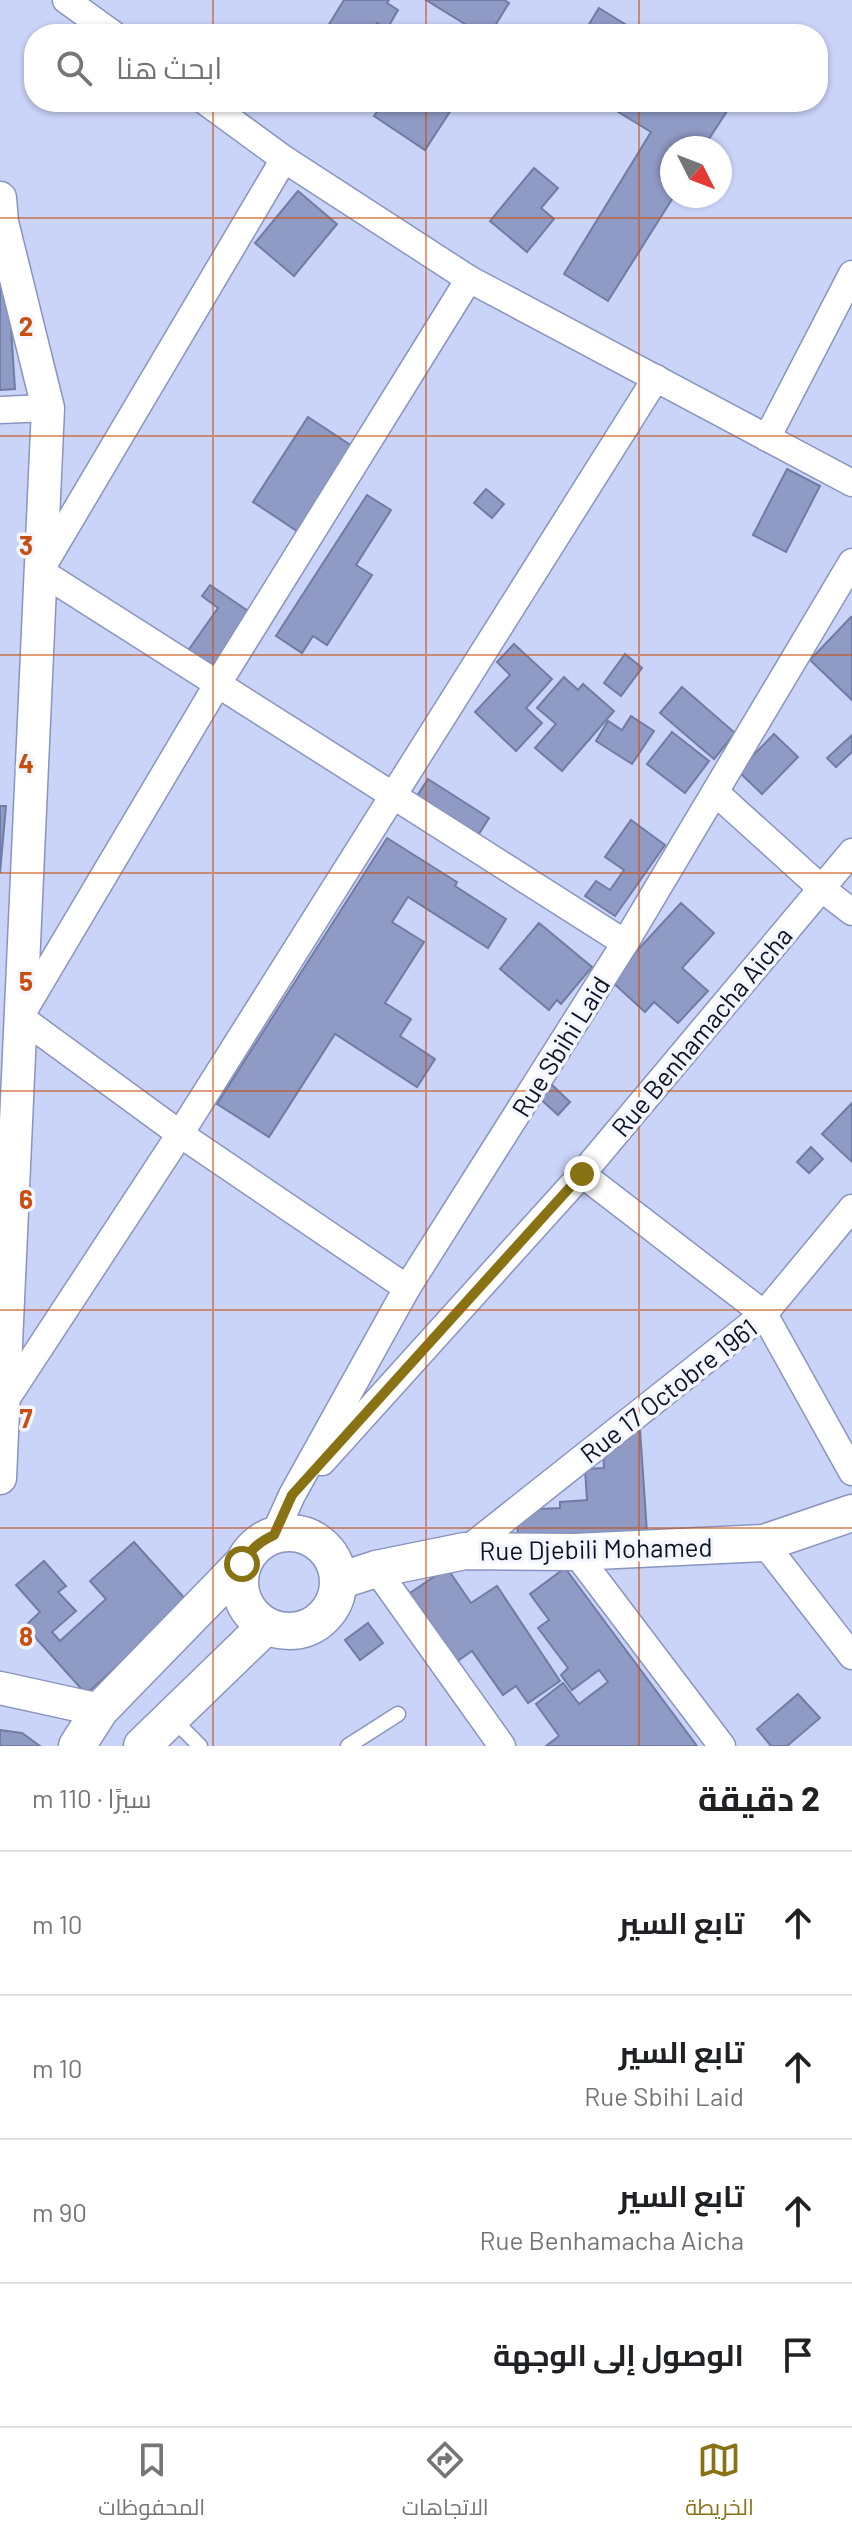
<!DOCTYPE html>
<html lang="ar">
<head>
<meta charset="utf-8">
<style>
  body { margin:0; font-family:Barlow,Cairo,sans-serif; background:#f6f6f6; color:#202124; direction:rtl }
  .compass { position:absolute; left:660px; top:136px; width:72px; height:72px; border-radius:50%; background:#fff; box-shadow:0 2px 6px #0004; rotate:132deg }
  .stop { position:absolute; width:24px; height:24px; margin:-18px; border:6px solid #897214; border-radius:50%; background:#fff }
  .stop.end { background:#897214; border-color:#fff; box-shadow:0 2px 8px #0008 }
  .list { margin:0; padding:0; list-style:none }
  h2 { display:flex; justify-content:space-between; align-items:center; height:104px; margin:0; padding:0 32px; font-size:34px }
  h2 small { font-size:26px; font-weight:400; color:#757577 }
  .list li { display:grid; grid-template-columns:52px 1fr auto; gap:24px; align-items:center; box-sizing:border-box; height:144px; padding:0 32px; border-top:2px solid #e0e0e0 }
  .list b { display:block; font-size:30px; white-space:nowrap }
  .list p { margin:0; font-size:26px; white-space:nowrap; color:#757577 }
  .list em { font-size:26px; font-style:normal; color:#757577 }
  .icon { flex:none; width:44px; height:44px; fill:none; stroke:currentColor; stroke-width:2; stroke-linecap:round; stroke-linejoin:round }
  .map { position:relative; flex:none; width:852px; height:1746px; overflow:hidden; direction:ltr }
  .search { position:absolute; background:#fff; box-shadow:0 2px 6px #0004; left:24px; right:24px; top:24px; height:88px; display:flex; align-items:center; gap:20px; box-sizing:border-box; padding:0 28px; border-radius:32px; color:#757577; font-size:30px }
  .sheet { height:680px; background:#fff }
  nav { display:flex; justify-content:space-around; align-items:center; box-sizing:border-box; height:112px; border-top:2px solid #e0e0e0; background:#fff; font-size:22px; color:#757577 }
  nav a { display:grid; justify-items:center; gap:4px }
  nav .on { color:#897214 }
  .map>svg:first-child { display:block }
  .building { fill:#8f9ac5; stroke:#717ca5; stroke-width:2 }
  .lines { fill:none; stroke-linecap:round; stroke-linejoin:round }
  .service-casing { stroke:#8994bf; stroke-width:17 }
  .minor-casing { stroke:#8994bf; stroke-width:29 }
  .tertiary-casing { stroke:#8994bf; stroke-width:35 }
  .secondary-casing { stroke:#8994bf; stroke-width:39 }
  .service { stroke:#fff; stroke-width:14 }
  .minor { stroke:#fff; stroke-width:26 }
  .tertiary { stroke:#fff; stroke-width:32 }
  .secondary { stroke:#fff; stroke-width:36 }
  .route { stroke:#897214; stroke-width:10 }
  .grid { fill:none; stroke:#c74e0f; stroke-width:2; stroke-opacity:0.55 }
  .labels { text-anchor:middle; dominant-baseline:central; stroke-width:7; stroke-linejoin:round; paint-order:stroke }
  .street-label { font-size:26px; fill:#0f1222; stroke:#f3f6ff }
  .grid-label { font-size:26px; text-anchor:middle; font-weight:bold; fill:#c74e0f; stroke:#f3f6ff; stroke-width:7; stroke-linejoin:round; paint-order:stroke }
</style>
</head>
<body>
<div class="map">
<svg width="852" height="1746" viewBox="0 0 852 1746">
  <rect width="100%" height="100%" fill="#cad3f8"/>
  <g class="building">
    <path d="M344 0H389L387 3 398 10 387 29 377 23 371 34H323Z"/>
    <path d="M426 0H504L509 3 490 34H481Z"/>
    <path d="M599 8 641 34H583Z"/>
    <path d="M384 102H438L451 110 425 150 374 116Z"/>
    <path d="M602 102H733L703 148H672L674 196 608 301 564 274 651 132Z"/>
    <path d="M534 168 558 188 541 208 554 219 527 252 490 221Z"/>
    <path d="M298 191 337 224 294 276 255 243Z"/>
    <path d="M0 235H5L15 389 0 390Z"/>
    <path d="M308 417 352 446 297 531 253 502Z"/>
    <path d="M787 469 820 486 786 552 753 535Z"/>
    <path d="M486 489 504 504 492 518 474 503Z"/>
    <path d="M367 495 391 510 356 565 372 575 327 645 313 636 302 653 276 636Z"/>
    <path d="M210 585 251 613 209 672 185 655 218 608 202 596Z"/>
    <path d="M851 617 852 618V700L810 660Z"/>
    <path d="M514 644 552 679 526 708 542 723 516 751 475 712 510 675 497 662Z"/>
    <path d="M625 654 642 668 621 696 604 683Z"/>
    <path d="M564 677 578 690 583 684 614 711 562 771 535 748 556 724 537 708Z"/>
    <path d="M682 687 735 733 714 759 660 713Z"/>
    <path d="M631 716 654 731 632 764 596 741 608 721 622 730Z"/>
    <path d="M672 732 709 761 685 793 647 764Z"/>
    <path d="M774 734 798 757 762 794 738 771Z"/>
    <path d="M852 735V752L836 767 827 758Z"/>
    <path d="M428 779 489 818 470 848 408 810Z"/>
    <path d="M0 806H6L0 873Z"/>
    <path d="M631 820 665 845 615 916 585 896 596 881 610 890 624 870 605 857Z"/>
    <path d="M387 838 457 882 455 886 506 919 488 948 408 897 392 922 424 942 385 1003 411 1019 400 1036 435 1059 417 1087 335 1034 269 1137 217 1104Z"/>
    <path d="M681 903 714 933 682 968 708 991 678 1023 654 1002 645 1012 610 980Z"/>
    <path d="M539 923 592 967 561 1004 557 1000 549 1010 500 969Z"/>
    <path d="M549 1082 570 1102 558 1115 537 1096Z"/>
    <path d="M852 1103V1162L822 1134Z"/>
    <path d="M811 1147 823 1159 809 1173 797 1162Z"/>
    <path d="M640 1429 647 1533 518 1542 517 1510 560 1508V1502L587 1500 585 1469 604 1468 602 1432Z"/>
    <path d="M134 1542 188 1602 86 1694 25 1626 40 1612 16 1585 44 1561 66 1586 58 1592 76 1611 52 1632 60 1641 106 1599 90 1581Z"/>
    <path d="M447 1568 471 1603 497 1586 560 1681 528 1703 516 1686 503 1695 472 1651 456 1662 410 1593Z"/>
    <path d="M565 1568 697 1746H546L559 1736 536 1704 563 1683 579 1704 608 1682 599 1670 572 1690 561 1675 568 1668 538 1628 549 1620 530 1594Z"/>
    <path d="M368 1623 383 1643 360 1660 345 1640Z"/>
    <path d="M798 1694 820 1718 787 1746H771L757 1729Z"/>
    <path d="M0 1730 22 1733 40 1746H0Z"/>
  </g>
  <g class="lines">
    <defs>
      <g id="service">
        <path d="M172 1718 200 1746"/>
        <path d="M348 1746 398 1714"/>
      </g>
      <g id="minor">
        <path d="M66 0 113 34"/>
        <path d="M206 102 284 159 469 279 852 483"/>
        <path d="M284 159 40 571 625 943"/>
        <path d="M0 410 48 408"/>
        <path d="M767 438 852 274"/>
        <path d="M716 793 821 888 852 912"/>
        <path d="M582 1174 764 1314 852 1472"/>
        <path d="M407 1288 180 1134 20 1017 217 685 469 279"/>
        <path d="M0 1404H3L180 1134 656 378"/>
        <path d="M322 1462 582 1174 852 852"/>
        <path d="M274 1535 292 1495 407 1288 625 943 852 562"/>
        <path d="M764 1543 852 1656"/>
        <path d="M465 1551 764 1314 852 1208"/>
        <path d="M575 1552 722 1746"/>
        <path d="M376 1569 502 1746"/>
      </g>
      <g id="tertiary">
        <path d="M0 198 2 222 48 408 0 1478"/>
        <path d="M0 1688 100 1710"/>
      </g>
      <g id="secondary">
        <circle cx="289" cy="1582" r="49"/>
        <path d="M339 1581 376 1569 465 1551 575 1552 764 1543 852 1513"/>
        <path d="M77 1746 100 1710 242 1564"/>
        <path d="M142 1746 266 1626"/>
      </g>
    </defs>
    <use href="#service" class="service-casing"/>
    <use href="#minor" class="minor-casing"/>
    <use href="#tertiary" class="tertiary-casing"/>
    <use href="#secondary" class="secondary-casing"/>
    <use href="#service" class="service"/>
    <use href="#minor" class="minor"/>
    <use href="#tertiary" class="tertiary"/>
    <use href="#secondary" class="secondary"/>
  </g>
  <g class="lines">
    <path class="route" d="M242 1564C251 1549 259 1542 274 1535L292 1495 582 1174"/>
  </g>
  <path class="grid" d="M213 0V34M426 0V34M639 0V34M213 102V1746M426 102V1746M639 102V1746M0 218H852M0 436H852M0 655H852M0 873H852M0 1091H852M0 1310H852M0 1528H852"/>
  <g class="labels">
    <g class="street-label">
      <text transform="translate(701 1031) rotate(-50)">Rue Benhamacha Aicha</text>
      <text transform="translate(560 1046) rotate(-58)">Rue Sbihi Laid</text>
      <text transform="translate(668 1390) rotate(-38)">Rue 17 Octobre 1961</text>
      <text transform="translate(596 1548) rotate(-1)">Rue Djebili Mohamed</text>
    </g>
  </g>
  <g class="grid-label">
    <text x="26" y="336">2</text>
    <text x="26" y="555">3</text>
    <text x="26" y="773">4</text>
    <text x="26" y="991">5</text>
    <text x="26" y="1209">6</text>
    <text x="26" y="1428">7</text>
    <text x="26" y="1646">8</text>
  </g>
</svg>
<svg class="compass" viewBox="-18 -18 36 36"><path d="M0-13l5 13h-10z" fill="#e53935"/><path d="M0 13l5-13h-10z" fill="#757577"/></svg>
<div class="stop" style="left:242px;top:1564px"></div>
<div class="stop end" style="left:582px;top:1174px"></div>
<div class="search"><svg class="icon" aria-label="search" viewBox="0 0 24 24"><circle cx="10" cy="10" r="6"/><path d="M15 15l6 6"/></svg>ابحث هنا</div>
</div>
<section class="sheet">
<h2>2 دقيقة<small>سيرًا · 110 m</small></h2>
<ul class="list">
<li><svg class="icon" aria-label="ahead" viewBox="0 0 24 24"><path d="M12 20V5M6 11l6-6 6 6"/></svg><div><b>تابع السير</b></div><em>10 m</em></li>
<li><svg class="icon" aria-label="ahead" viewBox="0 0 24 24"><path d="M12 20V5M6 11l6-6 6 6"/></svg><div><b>تابع السير</b><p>Rue Sbihi Laid</p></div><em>10 m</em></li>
<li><svg class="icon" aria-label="ahead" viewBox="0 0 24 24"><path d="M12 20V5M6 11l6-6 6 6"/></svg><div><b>تابع السير</b><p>Rue Benhamacha Aicha</p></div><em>90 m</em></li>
<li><svg class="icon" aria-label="arrive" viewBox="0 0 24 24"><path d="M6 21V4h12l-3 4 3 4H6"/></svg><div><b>الوصول إلى الوجهة</b></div></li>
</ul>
</section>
<nav>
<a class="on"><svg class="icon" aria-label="map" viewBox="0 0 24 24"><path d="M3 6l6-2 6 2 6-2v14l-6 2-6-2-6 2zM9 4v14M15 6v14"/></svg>الخريطة</a>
<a><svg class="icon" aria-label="directions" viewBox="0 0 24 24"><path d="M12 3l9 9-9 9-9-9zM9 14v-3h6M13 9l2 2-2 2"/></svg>الاتجاهات</a>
<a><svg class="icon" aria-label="saved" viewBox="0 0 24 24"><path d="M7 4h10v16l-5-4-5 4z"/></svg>المحفوظات</a>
</nav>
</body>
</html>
